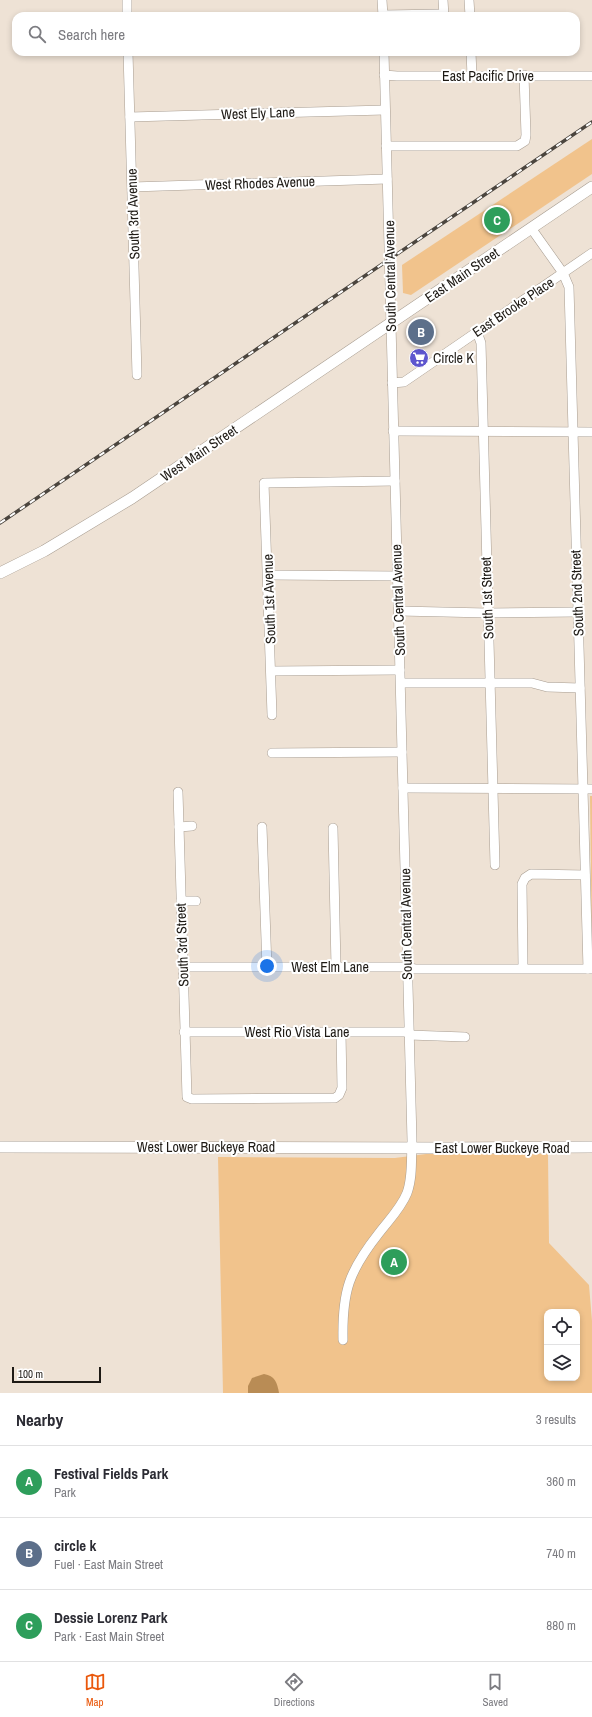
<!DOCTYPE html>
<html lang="en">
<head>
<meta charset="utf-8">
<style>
  body { margin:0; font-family:"Archivo Narrow",sans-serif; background:#f7f7f7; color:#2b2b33 }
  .controls { position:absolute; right:12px; bottom:12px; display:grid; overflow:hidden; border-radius:8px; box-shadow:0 2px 6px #0003 }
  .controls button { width:36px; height:36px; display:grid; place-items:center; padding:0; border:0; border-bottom:1px solid #e1e1e2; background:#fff; color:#2b2b33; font:20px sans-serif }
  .scale { position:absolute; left:12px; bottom:10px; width:89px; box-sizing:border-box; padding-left:4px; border:2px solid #1e1a15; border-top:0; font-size:11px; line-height:14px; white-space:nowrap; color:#1e1a15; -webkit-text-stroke:3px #fff; paint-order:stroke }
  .you { position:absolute; left:267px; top:966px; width:14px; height:14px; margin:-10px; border:3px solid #fff; border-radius:50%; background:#1a73e8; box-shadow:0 0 0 6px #1a73e833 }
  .badge { display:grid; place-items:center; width:26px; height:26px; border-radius:50%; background:#ea580c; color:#fff; font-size:13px; font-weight:700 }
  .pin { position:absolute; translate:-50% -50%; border:2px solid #fff; box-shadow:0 1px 4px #0006 }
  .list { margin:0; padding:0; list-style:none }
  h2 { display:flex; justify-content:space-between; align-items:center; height:52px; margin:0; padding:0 16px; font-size:17px }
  h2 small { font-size:13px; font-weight:400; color:#7c7c81 }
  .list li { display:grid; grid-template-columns:26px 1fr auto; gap:12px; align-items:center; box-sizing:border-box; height:72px; padding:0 16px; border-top:1px solid #e1e1e2 }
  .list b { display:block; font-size:15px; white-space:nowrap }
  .list p { margin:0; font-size:13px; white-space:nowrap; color:#7c7c81 }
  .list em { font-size:13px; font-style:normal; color:#7c7c81 }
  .icon { flex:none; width:22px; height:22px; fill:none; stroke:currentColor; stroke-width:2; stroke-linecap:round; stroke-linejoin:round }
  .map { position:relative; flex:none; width:592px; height:1393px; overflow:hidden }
  .search { position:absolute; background:#fff; box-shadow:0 2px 6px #0003; left:12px; right:12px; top:12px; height:44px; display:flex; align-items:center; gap:10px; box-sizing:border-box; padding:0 14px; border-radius:12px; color:#7c7c81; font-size:15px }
  .sheet { height:268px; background:#fff }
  nav { display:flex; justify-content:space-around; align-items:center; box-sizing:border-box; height:56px; border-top:1px solid #e1e1e2; background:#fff; font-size:11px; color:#7c7c81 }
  nav a { display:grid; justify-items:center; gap:2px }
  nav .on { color:#ea580c }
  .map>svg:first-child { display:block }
  .green { fill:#f1c38c; fill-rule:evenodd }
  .water { fill:#b98c55 }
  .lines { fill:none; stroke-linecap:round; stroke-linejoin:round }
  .minor-casing { stroke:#a89d91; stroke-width:10 }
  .major-casing { stroke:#a89d91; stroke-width:12 }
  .minor { stroke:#fff; stroke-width:9 }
  .major { stroke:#fff; stroke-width:11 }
  .rail-casing { stroke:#4b453e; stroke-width:3.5 }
  .rail { stroke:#fff; stroke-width:2; stroke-dasharray:6; stroke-linecap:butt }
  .labels { text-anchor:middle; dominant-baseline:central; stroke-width:4; stroke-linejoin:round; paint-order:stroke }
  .street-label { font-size:14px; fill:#1e1a15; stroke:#fff }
  .poi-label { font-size:14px; fill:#1e1a15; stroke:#fff; text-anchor:start }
</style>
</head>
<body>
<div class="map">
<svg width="592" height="1393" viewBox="0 0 592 1393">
  <rect width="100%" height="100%" fill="#eee2d5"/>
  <g class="green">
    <path d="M592 139V174L411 295 403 293 402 265Z"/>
    <path d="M590 796H592V961Z"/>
    <path d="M426 1154H548L549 1243 589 1285 592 1321V1393H223L218 1157 395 1158ZM547 1312H577V1378H547Z"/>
  </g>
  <path class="water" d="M264 1374C275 1376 277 1382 279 1393H248V1386L252 1378Z"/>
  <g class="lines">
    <defs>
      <g id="minor">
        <path d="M127 0V16"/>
        <path d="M382 0 383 16"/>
        <path d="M443 0 444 16"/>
        <path d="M469 0 470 16"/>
        <path d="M383 15 444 14"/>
        <path d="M128 52 137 375"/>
        <path d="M471 52 472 76"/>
        <path d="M384 75 397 76H592"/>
        <path d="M130 117 385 110"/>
        <path d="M386 146H517L525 141 526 135 524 75"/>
        <path d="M132 187 387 179"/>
        <path d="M531 228 563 273 569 287 588 969"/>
        <path d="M477 332 481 343 495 865"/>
        <path d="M392 383 404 382 592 253"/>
        <path d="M393 431 592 432"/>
        <path d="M268 575 398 576"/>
        <path d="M399 611 487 613 578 612"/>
        <path d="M271 671 400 670"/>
        <path d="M401 683H532L547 687 580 688"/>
        <path d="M272 715 264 483 395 481"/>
        <path d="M272 753 402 752"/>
        <path d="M403 788 592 789"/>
        <path d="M178 792 187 1097 192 1099 335 1098 339 1095 342 1088 341 1032"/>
        <path d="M179 827 192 826"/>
        <path d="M262 827 267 968"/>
        <path d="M333 828 336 967"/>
        <path d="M181 901H196"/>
        <path d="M183 967H406L415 969H592"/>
        <path d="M523 968 522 884 525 878 531 874 585 875"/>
        <path d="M184 1032H409"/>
        <path d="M409 1035 465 1037"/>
        <path d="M343 1340C342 1291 349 1271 379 1233 389 1220 401 1208 407 1193 413 1177 411 1157 412 1141L384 52"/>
      </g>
      <g id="major">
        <path d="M0 573 44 551 132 498 592 187"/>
        <path d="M0 1147 450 1148 592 1147"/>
      </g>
    </defs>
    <use href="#minor" class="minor-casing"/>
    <use href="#major" class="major-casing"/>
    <use href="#minor" class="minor"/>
    <use href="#major" class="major"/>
    <defs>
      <path id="rail" d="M0 523 592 122"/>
    </defs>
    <use href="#rail" class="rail-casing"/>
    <use href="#rail" class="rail"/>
  </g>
  <defs>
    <symbol id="supermarket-disc" viewBox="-11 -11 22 22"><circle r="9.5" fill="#5e56ce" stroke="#fff"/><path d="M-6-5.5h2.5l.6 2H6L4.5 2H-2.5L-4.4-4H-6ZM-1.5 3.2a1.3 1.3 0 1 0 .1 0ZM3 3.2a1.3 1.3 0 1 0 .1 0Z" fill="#fff"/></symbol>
  </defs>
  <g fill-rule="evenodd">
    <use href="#supermarket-disc" x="408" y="347" width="22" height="22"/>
  </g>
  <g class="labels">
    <g class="street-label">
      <text x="488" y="76">East Pacific Drive</text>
      <text transform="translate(258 113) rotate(-2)">West Ely Lane</text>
      <text transform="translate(260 183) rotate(-2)">West Rhodes Avenue</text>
      <text transform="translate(133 214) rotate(-92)">South 3rd Avenue</text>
      <text transform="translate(462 275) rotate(-34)">East Main Street</text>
      <text transform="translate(390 276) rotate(-91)">South Central Avenue</text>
      <text transform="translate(513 307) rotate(-34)">East Brooke Place</text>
      <text transform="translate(199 453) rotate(-34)">West Main Street</text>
      <text transform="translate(577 593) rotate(-92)">South 2nd Street</text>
      <text transform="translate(487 598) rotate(-92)">South 1st Street</text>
      <text transform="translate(269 599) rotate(-92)">South 1st Avenue</text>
      <text transform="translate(398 600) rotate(-92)">South Central Avenue</text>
      <text transform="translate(406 924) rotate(-91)">South Central Avenue</text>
      <text transform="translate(182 945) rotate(-92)">South 3rd Street</text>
      <text x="330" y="967">West Elm Lane</text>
      <text x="297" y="1032">West Rio Vista Lane</text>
      <text x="206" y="1147">West Lower Buckeye Road</text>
      <text x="502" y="1148">East Lower Buckeye Road</text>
    </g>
    <g class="poi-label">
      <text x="433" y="358">Circle K</text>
    </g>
  </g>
</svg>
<div class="controls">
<button><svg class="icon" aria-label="locate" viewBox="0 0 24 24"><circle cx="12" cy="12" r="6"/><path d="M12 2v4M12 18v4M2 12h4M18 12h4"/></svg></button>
<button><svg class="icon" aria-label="layers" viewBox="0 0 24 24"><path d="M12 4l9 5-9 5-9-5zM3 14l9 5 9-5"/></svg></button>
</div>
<div class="scale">100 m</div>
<div class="you"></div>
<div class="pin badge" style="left:394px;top:1262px;background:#2e9e5b">A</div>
<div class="pin badge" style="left:421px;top:332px;background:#5c6f8a">B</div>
<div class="pin badge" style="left:497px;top:220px;background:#2e9e5b">C</div>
<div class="search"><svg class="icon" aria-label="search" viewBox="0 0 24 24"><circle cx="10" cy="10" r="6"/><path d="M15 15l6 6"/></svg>Search here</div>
</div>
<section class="sheet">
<h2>Nearby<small>3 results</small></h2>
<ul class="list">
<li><span class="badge" style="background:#2e9e5b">A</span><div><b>Festival Fields Park</b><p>Park</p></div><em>360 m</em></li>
<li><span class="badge" style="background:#5c6f8a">B</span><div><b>circle k</b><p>Fuel · East Main Street</p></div><em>740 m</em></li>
<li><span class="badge" style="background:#2e9e5b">C</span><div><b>Dessie Lorenz Park</b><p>Park · East Main Street</p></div><em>880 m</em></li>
</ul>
</section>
<nav>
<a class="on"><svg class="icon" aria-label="map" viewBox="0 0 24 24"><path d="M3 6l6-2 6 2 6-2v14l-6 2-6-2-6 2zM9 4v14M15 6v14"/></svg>Map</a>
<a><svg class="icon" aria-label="directions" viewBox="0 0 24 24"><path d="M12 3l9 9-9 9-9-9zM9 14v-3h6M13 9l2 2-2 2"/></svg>Directions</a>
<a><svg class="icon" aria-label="saved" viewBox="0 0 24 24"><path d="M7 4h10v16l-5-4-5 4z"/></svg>Saved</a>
</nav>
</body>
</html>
